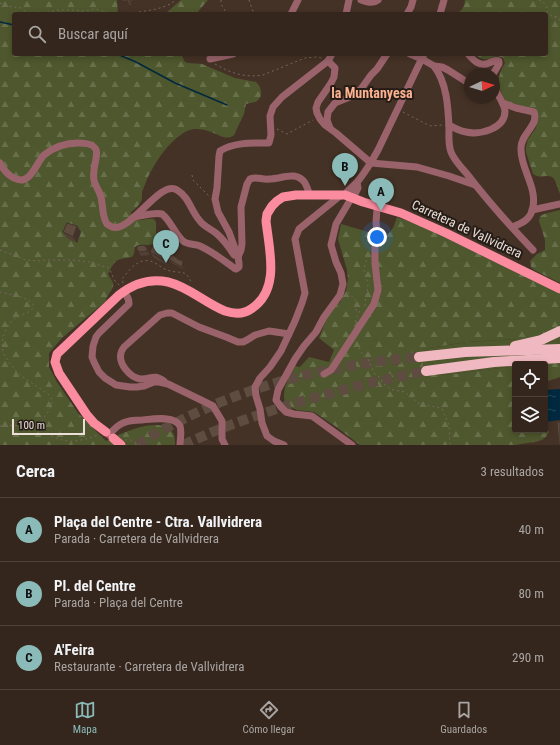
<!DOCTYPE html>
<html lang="es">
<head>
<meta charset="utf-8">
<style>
  body { margin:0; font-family:"Roboto Condensed",sans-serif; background:#3f3229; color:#f1f3f6 }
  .controls { position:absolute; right:12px; bottom:12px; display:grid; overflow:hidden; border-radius:4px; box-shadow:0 2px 6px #0003 }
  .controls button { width:36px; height:36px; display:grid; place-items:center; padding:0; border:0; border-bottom:1px solid #4e433b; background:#34261c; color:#f1f3f6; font:20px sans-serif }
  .compass { position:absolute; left:464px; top:68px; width:36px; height:36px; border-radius:50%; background:#34261c; box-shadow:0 2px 6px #0003; rotate:86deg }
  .scale { position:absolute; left:12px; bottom:10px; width:73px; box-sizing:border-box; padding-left:4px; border:2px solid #ebdfd7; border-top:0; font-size:11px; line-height:14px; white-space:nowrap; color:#ebdfd7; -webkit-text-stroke:3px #251c17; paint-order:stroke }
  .you { position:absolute; left:377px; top:237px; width:14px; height:14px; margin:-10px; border:3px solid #fff; border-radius:50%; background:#1a73e8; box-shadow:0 0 0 6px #1a73e833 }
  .badge { display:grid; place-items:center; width:26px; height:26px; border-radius:50%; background:#8bbbb9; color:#111; font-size:13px; font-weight:700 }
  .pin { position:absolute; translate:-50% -33px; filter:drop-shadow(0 1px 2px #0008) }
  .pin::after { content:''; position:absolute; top:21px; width:14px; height:12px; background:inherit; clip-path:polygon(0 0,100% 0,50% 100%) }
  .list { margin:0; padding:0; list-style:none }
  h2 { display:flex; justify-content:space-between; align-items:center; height:52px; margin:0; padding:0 16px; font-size:17px }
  h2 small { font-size:13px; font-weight:400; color:#a9a5a3 }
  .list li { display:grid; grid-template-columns:26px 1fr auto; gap:12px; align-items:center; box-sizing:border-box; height:64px; padding:0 16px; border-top:1px solid #4e433b }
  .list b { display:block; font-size:15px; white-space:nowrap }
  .list p { margin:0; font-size:13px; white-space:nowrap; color:#a9a5a3 }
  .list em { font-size:13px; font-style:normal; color:#a9a5a3 }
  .icon { flex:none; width:22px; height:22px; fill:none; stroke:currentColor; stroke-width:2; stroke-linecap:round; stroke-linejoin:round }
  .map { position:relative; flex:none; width:560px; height:445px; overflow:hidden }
  .search { position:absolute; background:#34261c; box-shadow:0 2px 6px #0003; left:12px; right:12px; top:12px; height:44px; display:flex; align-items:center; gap:10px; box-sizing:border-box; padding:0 14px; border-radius:4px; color:#a9a5a3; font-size:15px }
  .sheet { height:244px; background:#34261c }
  nav { display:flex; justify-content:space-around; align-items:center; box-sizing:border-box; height:56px; border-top:1px solid #4e433b; background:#34261c; font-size:11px; color:#a9a5a3 }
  nav a { display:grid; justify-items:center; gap:2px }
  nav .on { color:#8bbbb9 }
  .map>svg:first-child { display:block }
  .green { fill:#4e572d }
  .forest { fill:url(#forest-firs) }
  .water { fill:url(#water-ripples) }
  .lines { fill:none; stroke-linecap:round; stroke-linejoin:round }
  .stream { stroke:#00293f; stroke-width:1.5 }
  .highway-tunnel { stroke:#5e4c41; stroke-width:10; stroke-dasharray:10 5; stroke-linecap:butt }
  .path { stroke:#77665c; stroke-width:1; stroke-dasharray:2 3; stroke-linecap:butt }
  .minor { stroke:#9a636b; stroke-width:7 }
  .major { stroke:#fb8b9f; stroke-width:9 }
  .highway { stroke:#f0b9c1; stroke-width:10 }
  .wall { fill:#514035 }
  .shaded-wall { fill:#42342b }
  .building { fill:#5e4b3e; stroke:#42342b }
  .labels { text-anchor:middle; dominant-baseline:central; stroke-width:4; stroke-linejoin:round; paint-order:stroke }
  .street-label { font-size:13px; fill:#ebdfd7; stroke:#251c17 }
  .neighbourhood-label { font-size:14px; font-weight:bold; fill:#fcb18f; stroke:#251c17 }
</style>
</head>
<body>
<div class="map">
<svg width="560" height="445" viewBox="0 0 560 445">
  <defs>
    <pattern id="forest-firs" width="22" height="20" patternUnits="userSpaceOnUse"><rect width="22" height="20" fill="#4e572d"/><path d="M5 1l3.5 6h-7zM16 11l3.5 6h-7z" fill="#686f4b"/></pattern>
    <pattern id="water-ripples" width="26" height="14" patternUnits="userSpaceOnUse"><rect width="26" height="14" fill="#00293f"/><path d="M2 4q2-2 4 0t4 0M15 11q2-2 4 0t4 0" fill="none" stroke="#25485a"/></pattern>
  </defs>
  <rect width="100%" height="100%" fill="#453226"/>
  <path class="green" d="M517 339 560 342V363L515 364V366L454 374 428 375 422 369 423 364 421 354 425 350 429 348 467 342Z"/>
  <g class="forest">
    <path d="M0 0H117L118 14H14V54H181L185 62 188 63 202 64 235 78 256 82C262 87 264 98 255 102 252 103 249 103 246 104L244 114 234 135C226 142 217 133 208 131 200 128 189 128 182 134 167 144 156 161 148 177 146 182 144 187 142 192 142 194 142 196 142 198 141 204 136 208 131 212V217C142 223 143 218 154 219L156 222V236L155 243C148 247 141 243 135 247L134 254 132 257C116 260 116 258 108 274 109 277 112 280 113 283 115 289 106 295 106 301L62 338 49 353V367L57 382 78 413 106 441C120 434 160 414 173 433 175 436 175 441 175 445H0Z"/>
    <path d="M181 0H208L196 14H163L166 13Z"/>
    <path d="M465 0H560V194C558 190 557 183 554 179 549 172 540 180 533 174L526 152V147L528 139 536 128 538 117 508 104 506 102C497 86 496 79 505 63L503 58C491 51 489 67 475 54H546V14H453C461 12 464 9 465 0Z"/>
    <path d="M560 210V283L534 270 531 267 530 261 537 254 545 250V240L539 221 540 216 544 214Z"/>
    <path d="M397 217 426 228 560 293V342L517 339 467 342 429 348 425 350 421 354 423 364 422 369 428 375 454 374 515 366V430H545V428L546 427 549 432C543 445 530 441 517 445H360L335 426 314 412 297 410 286 405C280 391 289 378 295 366L300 367 309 357 329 362 334 350 319 338 327 318 332 309 340 302 346 291 348 279 347 270 338 239 341 224 382 236C392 234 394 226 397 217Z"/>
    <path d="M560 363V377L545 382V364H543Z"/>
  </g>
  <path class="water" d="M560 389V420L545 422V390Z"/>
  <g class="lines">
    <g class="stream">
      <path d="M0 22 14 25"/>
      <path d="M117 54 136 62 175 83 227 105"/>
    </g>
    <g class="highway-tunnel">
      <path d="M137 445C225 390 317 366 419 357"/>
      <path d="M183 445C234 421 289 404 343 390 370 382 398 377 426 371"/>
    </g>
    <g class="path">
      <path d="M221 0V4L227 14"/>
      <path d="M249 0 254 14"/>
      <path d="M539 0 543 2 547 7V13L560 20"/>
      <path d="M0 3 8 6 21 8 29 14H40L58 10H73L84 11 96 9 113 14H119"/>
      <path d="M124 14C141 11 163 11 176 0"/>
      <path d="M546 16H552"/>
      <path d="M555 16 560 18"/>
      <path d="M503 58 507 54"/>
      <path d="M215 64C230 73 245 78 263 75L305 58 315 57 322 58"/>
      <path d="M403 112 428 125 431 126 442 125"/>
      <path d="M277 129 287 134 313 120"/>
      <path d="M192 175 193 180 210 197"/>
      <path d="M0 250 26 260 37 261 48 260H73L89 262 109 268 115 281 120 286"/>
      <path d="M123 283 122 279C129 270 138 258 150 261 156 262 161 268 167 270 181 275 185 267 192 284"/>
      <path d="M0 292C7 294 37 298 33 308 31 312 21 315 17 317 6 324 0 339 3 352 4 356 7 359 9 362 12 365 14 369 17 372 27 381 39 387 49 395 50 397 52 399 52 401 53 408 43 416 42 423 41 430 46 432 50 435 68 445 80 441 98 435"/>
      <path d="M348 292 356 301V311L358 313"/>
      <path d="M365 306C365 297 368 291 368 283 367 279 365 275 364 270 364 265 367 260 369 255"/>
      <path d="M355 322 359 312 362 310"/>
      <path d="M357 343 361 352 368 359 374 373 379 377 384 384 390 389 405 392 418 403 423 405 437 407 442 409 449 425 450 445"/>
      <path d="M0 426C14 424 27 427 41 426"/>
      <path d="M125 440H131L140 445"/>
    </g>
    <g class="minor">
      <path d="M361 0C367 2 373 4 378 0"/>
      <path d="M291 14 298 0"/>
      <path d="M346 14 349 0"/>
      <path d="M407 14 411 7 413 0"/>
      <path d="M440 14 444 0"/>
      <path d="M410 54 422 59 434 66 442 67 448 70 470 84"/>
      <path d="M468 54C474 61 480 67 489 63 493 61 495 60 499 61V64L493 74"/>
      <path d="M210 59 233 54"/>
      <path d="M328 61 335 68 334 77 331 83 327 89 318 102 316 108 317 113 320 119 325 125 336 133 371 163 417 167 449 176 475 185"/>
      <path d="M434 66C447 83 448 107 449 127 449 135 448 144 451 152 454 160 461 167 467 174 487 200 510 226 533 250"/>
      <path d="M503 103 516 108 534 112C539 126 521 133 521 148 520 168 537 186 533 207 531 219 523 223 512 227"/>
      <path d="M449 125C454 128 460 131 466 132 480 135 505 129 505 111 504 102 496 94 494 85"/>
      <path d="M330 128 327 120 328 112 335 103 352 96 361 89 371 75 377 69 387 54"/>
      <path d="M0 163C3 169 8 175 14 178 30 187 36 163 44 155 54 147 66 143 78 143 83 143 92 143 95 148 99 152 94 165 94 171 92 185 98 186 101 197 103 205 102 217 107 224 108 225 111 226 112 227 131 233 160 179 177 190 189 197 191 211 200 221 204 227 212 229 217 234 224 240 229 247 234 255"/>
      <path d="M345 195C348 189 354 186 358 181 366 171 372 161 378 150L424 54"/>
      <path d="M532 210 560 204"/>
      <path d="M134 217C143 216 154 212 162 214 171 221 174 233 183 241 188 245 195 244 200 246 213 252 223 260 234 268L236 269 239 267V263L238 257 229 232 218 212 215 199 217 188 219 156 220 151C234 142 253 143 269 143L271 135 270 116 273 107 282 97 328 61 332 54"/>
      <path d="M238 257 241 250 242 244 241 207 247 184 250 179C257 176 262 180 269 179 282 179 296 170 305 183 307 187 309 191 309 195"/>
      <path d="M124 292C127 296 129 298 129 304L99 333 96 337 93 346 92 357 94 362 99 372 105 378 116 385 130 387H137L144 386 154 382H159L168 384 201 400 213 406 222 421V439L225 445"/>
      <path d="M324 374 331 370 335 364 374 304 378 290 375 263V241L377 232 376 222 377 210 378 206"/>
      <path d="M164 381C153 373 151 380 140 379 130 377 118 364 121 353 121 351 123 349 124 347L160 315 167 313H172L199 327 226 337 238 342H243L247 340 255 335 269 331 276 332 289 334"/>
      <path d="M109 435C113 430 118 425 123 423 129 420 136 420 142 420 152 419 175 415 180 426 182 432 180 439 180 445"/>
      <path d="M284 445 274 441 267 436 262 423 260 409 256 396 255 387 260 378 270 367 281 351 295 321 302 303 305 293 295 239 299 229 341 195"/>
      <path d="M352 445 312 416 294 414 286 412 281 407 276 400 278 390 295 359 304 346 316 332 324 317 340 295 343 284 341 273 336 262 331 245 336 224 352 197 356 192 358 188 357 183"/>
    </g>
    <g class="major">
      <path d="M106 432 94 423 87 415 59 373 55 362 57 354 119 295C133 284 150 278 168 282 189 287 205 303 225 311 234 314 244 314 251 309 281 290 269 249 266 221L267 214 272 206 277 201 283 197 296 195H345L363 202 401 213 446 233 560 289"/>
      <path d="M113 438 121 445"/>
    </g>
    <g class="highway">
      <path d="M515 346 541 340 560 331"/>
      <path d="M419 357 465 352 560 349"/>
      <path d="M426 371 494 362 560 358"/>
    </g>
  </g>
  <g class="wall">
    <path d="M123 0H132L133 1H131V5H129L127 1H123Z"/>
    <path d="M77 226 81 232 77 243 67 238 63 232Z"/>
    <path d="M145 245 149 251 150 255 141 256 137 250Z"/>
    <path d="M170 251 174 256 186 265 185 270 170 262 168 266 154 258 150 252Z"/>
  </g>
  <g class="shaded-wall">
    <path d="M77 226 81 232 77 243 73 237Z"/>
    <path d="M145 245 149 251 150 255 147 251Z"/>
    <path d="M170 251 174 257 168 259 170 262 168 266 164 260Z"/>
    <path d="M183 261 186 265 185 270 182 267Z"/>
  </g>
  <g class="building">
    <path d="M127 0H130V3H128Z"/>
    <path d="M67 223 77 226 73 237 63 232Z"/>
    <path d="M156 239 170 251 164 260 150 252Z"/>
    <path d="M145 245V247H147V251L139 252 138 250H137V246Z"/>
    <path d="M171 254 177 258V259L183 261 182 267 168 259Z"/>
    <path d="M557 422H560V445H559Z"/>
  </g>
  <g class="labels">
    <g class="street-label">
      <text transform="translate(467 229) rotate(25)">Carretera de Vallvidrera</text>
    </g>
    <g class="neighbourhood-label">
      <text x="372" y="93">la Muntanyesa</text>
    </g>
  </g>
</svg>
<div class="controls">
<button><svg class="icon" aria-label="locate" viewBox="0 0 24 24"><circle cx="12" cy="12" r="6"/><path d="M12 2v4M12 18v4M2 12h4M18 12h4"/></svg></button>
<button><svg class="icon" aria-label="layers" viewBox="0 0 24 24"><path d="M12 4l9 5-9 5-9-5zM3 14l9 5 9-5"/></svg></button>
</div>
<svg class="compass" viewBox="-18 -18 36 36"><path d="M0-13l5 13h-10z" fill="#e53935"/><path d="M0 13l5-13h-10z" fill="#a9a5a3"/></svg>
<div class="scale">100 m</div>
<div class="you"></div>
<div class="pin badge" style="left:381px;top:211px">A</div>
<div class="pin badge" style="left:345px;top:186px">B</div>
<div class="pin badge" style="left:166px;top:263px">C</div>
<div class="search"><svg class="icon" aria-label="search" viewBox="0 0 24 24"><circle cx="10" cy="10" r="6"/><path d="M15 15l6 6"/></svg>Buscar aquí</div>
</div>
<section class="sheet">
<h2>Cerca<small>3 resultados</small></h2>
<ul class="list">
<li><span class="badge">A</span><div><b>Plaça del Centre - Ctra. Vallvidrera</b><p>Parada · Carretera de Vallvidrera</p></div><em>40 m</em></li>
<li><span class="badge">B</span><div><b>Pl. del Centre</b><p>Parada · Plaça del Centre</p></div><em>80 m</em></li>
<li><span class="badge">C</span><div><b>A'Feira</b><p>Restaurante · Carretera de Vallvidrera</p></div><em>290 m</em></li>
</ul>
</section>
<nav>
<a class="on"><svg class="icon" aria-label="map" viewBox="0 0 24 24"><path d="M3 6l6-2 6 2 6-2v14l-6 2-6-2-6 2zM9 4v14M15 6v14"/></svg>Mapa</a>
<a><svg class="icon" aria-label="directions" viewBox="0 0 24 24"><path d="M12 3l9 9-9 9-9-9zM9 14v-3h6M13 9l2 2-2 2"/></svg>Cómo llegar</a>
<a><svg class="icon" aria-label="saved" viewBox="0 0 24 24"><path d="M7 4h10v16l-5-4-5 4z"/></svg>Guardados</a>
</nav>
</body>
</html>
